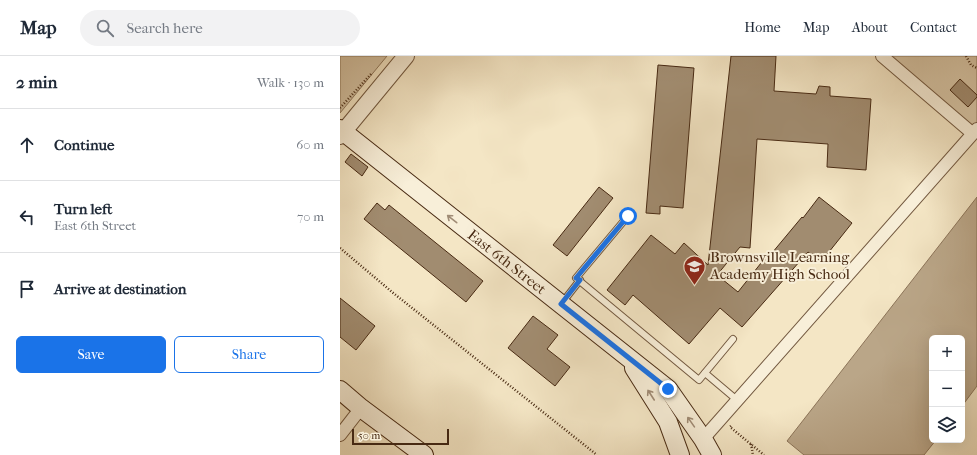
<!DOCTYPE html>
<html lang="en">
<head>
<meta charset="utf-8">
<style>
  body { margin:0; font-family:"IM FELL French Canon",serif; background:#f2f2f3; color:#1f2937 }
  .controls { position:absolute; right:12px; bottom:12px; display:grid; overflow:hidden; border-radius:6px; box-shadow:0 4px 16px #0002 }
  .controls button { width:36px; height:36px; display:grid; place-items:center; padding:0; border:0; border-bottom:1px solid #e0e1e3; background:#fff; color:#1f2937; font:20px sans-serif }
  .scale { position:absolute; left:12px; bottom:10px; width:97px; box-sizing:border-box; padding-left:4px; border:2px solid #482a13; border-top:0; font-size:11px; line-height:14px; white-space:nowrap; color:#482a13; -webkit-text-stroke:3px #f8efd9; paint-order:stroke }
  .stop { position:absolute; width:12px; height:12px; margin:-9px; border:3px solid #1a73e8; border-radius:50%; background:#fff }
  .stop.end { background:#1a73e8; border-color:#fff; box-shadow:0 1px 4px #0008 }
  .list { margin:0; padding:0; list-style:none }
  h2 { display:flex; justify-content:space-between; align-items:center; height:52px; margin:0; padding:0 16px; font-size:17px }
  h2 small { font-size:13px; font-weight:400; color:#747a83 }
  .list li { display:grid; grid-template-columns:26px 1fr auto; gap:12px; align-items:center; box-sizing:border-box; height:72px; padding:0 16px; border-top:1px solid #e0e1e3 }
  .list b { display:block; font-size:15px; white-space:nowrap }
  .list p { margin:0; font-size:13px; white-space:nowrap; color:#747a83 }
  .list em { font-size:13px; font-style:normal; color:#747a83 }
  .actions { display:flex; gap:8px; padding:12px 16px }
  .actions a { flex:1; padding:9px 0; border:1px solid #1a73e8; border-radius:6px; text-align:center; font-size:14px; color:#1a73e8 }
  .actions .main { background:#1a73e8; color:#fff }
  .icon { flex:none; width:22px; height:22px; fill:none; stroke:currentColor; stroke-width:2; stroke-linecap:round; stroke-linejoin:round }
  .map { position:relative; flex:none; width:637px; height:399px; overflow:hidden }
  header { display:flex; align-items:center; gap:24px; box-sizing:border-box; height:56px; padding:0 20px; background:#fff; border-bottom:1px solid #e0e1e3 }
  header strong { font-size:19px }
  nav { display:flex; gap:22px; margin-inline-start:auto; font-size:14px }
  .search { width:280px; height:36px; background:#f2f2f3; display:flex; align-items:center; gap:10px; box-sizing:border-box; padding:0 14px; border-radius:22px; color:#747a83; font-size:15px }
  main { display:flex }
  aside { flex:1; background:#fff }
  .map>svg:first-child { display:block }
  .green { fill:#d7c6a7; stroke:#90785d }
  .water { fill:#baa688; stroke:#8c7459 }
  .building { fill:#a18c70; stroke:#482a13 }
  .lines { fill:none; stroke-linecap:round; stroke-linejoin:round }
  .service-casing { stroke:#735940; stroke-width:8 }
  .minor-casing { stroke:#735940; stroke-width:14 }
  .tertiary-casing { stroke:#735940; stroke-width:18 }
  .secondary-casing { stroke:#482a13; stroke-width:20 }
  .path { stroke:#482a13; stroke-width:2.5; stroke-dasharray:1 2; stroke-linecap:butt }
  .service { stroke:#f8efd9; stroke-width:6 }
  .minor { stroke:#f8efd9; stroke-width:12 }
  .tertiary { stroke:#f8efd9; stroke-width:16 }
  .secondary { stroke:#f8efd9; stroke-width:18 }
  .oneway { stroke:#a08c76 }
  .route { stroke:#1a73e8; stroke-width:5 }
  .labels { text-anchor:middle; dominant-baseline:central; stroke-width:4; stroke-linejoin:round; paint-order:stroke }
  .poi-label { font-size:15px; fill:#482a13; stroke:#f8efd9; text-anchor:start }
  .street-label { font-size:15px; fill:#482a13; stroke:#f8efd9 }
</style>
</head>
<body>
<header>
<strong>Map</strong>
<div class="search"><svg class="icon" aria-label="search" viewBox="0 0 24 24"><circle cx="10" cy="10" r="6"/><path d="M15 15l6 6"/></svg>Search here</div>
<nav><a>Home</a><a>Map</a><a>About</a><a>Contact</a></nav>
</header>
<main>
<aside>
<h2>2 min<small>Walk · 130 m</small></h2>
<ul class="list">
<li><svg class="icon" aria-label="ahead" viewBox="0 0 24 24"><path d="M12 20V5M6 11l6-6 6 6"/></svg><div><b>Continue</b></div><em>60 m</em></li>
<li><svg class="icon" aria-label="left" viewBox="0 0 24 24"><path d="M17 20v-9H6M10 6l-5 5 5 5"/></svg><div><b>Turn left</b><p>East 6th Street</p></div><em>70 m</em></li>
<li><svg class="icon" aria-label="arrive" viewBox="0 0 24 24"><path d="M6 21V4h12l-3 4 3 4H6"/></svg><div><b>Arrive at destination</b></div></li>
</ul>
<div class="actions"><a class="main">Save</a><a>Share</a></div>
</aside>
<div class="map">
<svg width="637" height="399" viewBox="0 0 637 399">
  <rect width="100%" height="100%" fill="#f4e6c5"/>
  <filter id="stains"><feTurbulence type="fractalNoise" baseFrequency=".005" numOctaves="4"/><feColorMatrix values="0 0 0 0 .2 0 0 0 0 .09 0 0 0 0 .02 0 0 0 .5 -.17"/></filter>
  <radialGradient id="worn" r=".72"><stop offset=".6" stop-color="#630" stop-opacity="0"/><stop offset="1" stop-color="#630" stop-opacity=".3"/></radialGradient>
  <g class="green">
    <path d="M0 0H47L0 57Z"/>
    <path d="M542 0H637V82Z"/>
  </g>
  <path class="water" d="M637 141V330L622 350V282H592V384H596L584 399H464L447 385Z"/>
  <g class="building">
    <path d="M391 0H436L434 35 476 38 479 30 490 31V40L531 43 526 114 487 111 488 88 417 83 410 192 400 191 377 219 398 236 425 202 427 203 462 161 463 162 479 141 512 167 481 206 468 196 402 271 380 252 349 288 293 239 285 249 267 234 311 179 335 198 344 187 368 209Z"/>
    <path d="M318 9 354 12 343 152 320 150V158L306 157Z"/>
    <path d="M620 23 637 39V41L628 51 610 34Z"/>
    <path d="M11 98 28 111 22 120 5 106Z"/>
    <path d="M259 131 273 142 227 200 213 189Z"/>
    <path d="M37 147 45 154 49 149 143 225 126 246 24 163Z"/>
    <path d="M0 242 35 270 16 294 0 281Z"/>
    <path d="M193 260 218 279 207 293 230 311 215 330 168 292Z"/>
  </g>
  <g class="lines">
    <defs>
      <g id="service">
        <path d="M288 160 236 222 359 324 393 283"/>
        <path d="M222 247 240 224"/>
        <path d="M365 317 397 344"/>
      </g>
      <g id="minor">
        <path d="M542 0 632 77"/>
        <path d="M0 379 21 352"/>
        <path d="M363 383 637 73"/>
      </g>
      <path id="tertiary" d="M0 80 66 0"/>
      <g id="secondary">
        <path d="M0 73 328 333 363 383 372 399"/>
        <path d="M294 312 328 366 340 399"/>
        <path d="M0 334 21 352 84 399"/>
      </g>
    </defs>
    <use href="#service" class="service-casing"/>
    <use href="#minor" class="minor-casing"/>
    <use href="#tertiary" class="tertiary-casing"/>
    <use href="#secondary" class="secondary-casing"/>
    <g class="path">
      <path d="M626 0 631 9 637 12"/>
      <path d="M0 52 31 18"/>
      <path d="M0 192 52 236 257 399"/>
      <path d="M391 370 390 371 424 399"/>
      <path d="M411 388 413 399"/>
    </g>
    <use href="#service" class="service"/>
    <use href="#minor" class="minor"/>
    <use href="#tertiary" class="tertiary"/>
    <use href="#secondary" class="secondary"/>
  </g>
  <defs><path id="oneway-shaft" d="M-6 0H5M1.5-3L5.5 0L1.5 3" fill="none" stroke-width="1.6" stroke-linecap="round" stroke-linejoin="round"/></defs>
  <g class="oneway">
    <use href="#oneway-shaft" transform="translate(112 163) rotate(-142)"/>
    <use href="#oneway-shaft" transform="translate(311 339) rotate(-123)"/>
    <use href="#oneway-shaft" transform="translate(351 366) rotate(-125)"/>
  </g>
  <g class="lines">
    <path class="route" d="M288 160 236 222 240 224 221 248 328 333"/>
  </g>
  <defs>
    <symbol id="school-pin" viewBox="-11 -11 22 30"><path d="M0 17L-7.5 6A9.5 9.5 0 1 1 7.5 6Z" fill="#8f2418" stroke="#f8efd9"/><path d="M0-5L7-2L0 1L-7-2ZM-4 1L0 2.5L4 1V4Q0 6-4 4Z" fill="#fff"/></symbol>
  </defs>
  <g fill-rule="evenodd">
    <use href="#school-pin" x="342" y="198" width="25" height="34"/>
  </g>
  <g class="labels">
    <g class="poi-label">
      <text x="370" y="201">Brownsville Learning<tspan x="370" dy="17">Academy High School</tspan></text>
    </g>
    <g class="street-label">
      <text transform="translate(167 206) rotate(38)">East 6th Street</text>
    </g>
  </g>
  <rect width="100%" height="100%" filter="url(#stains)"/>
  <rect width="100%" height="100%" fill="url(#worn)"/>
</svg>
<div class="controls">
<button>+</button>
<button>−</button>
<button><svg class="icon" aria-label="layers" viewBox="0 0 24 24"><path d="M12 4l9 5-9 5-9-5zM3 14l9 5 9-5"/></svg></button>
</div>
<div class="scale">50 m</div>
<div class="stop" style="left:288px;top:160px"></div>
<div class="stop end" style="left:328px;top:333px"></div>
</div>
</main>
</body>
</html>
